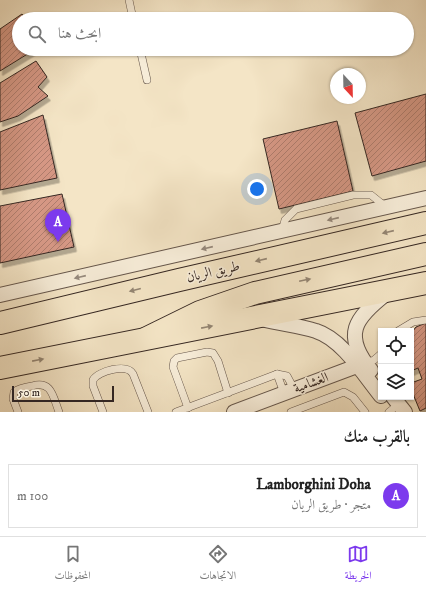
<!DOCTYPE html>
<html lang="ar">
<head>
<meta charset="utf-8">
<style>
  body { margin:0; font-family:"IM FELL DW Pica",Amiri,serif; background:#f2f2f2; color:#222; direction:rtl }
  .controls { position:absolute; right:12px; bottom:12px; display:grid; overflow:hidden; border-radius:0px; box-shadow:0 1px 3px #0004 }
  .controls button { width:36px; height:36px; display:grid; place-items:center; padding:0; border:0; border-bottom:1px solid #e0e0e0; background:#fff; color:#222; font:20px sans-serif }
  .compass { position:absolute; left:330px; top:68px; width:36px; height:36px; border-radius:50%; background:#fff; box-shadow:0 1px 3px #0004; rotate:158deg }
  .scale { position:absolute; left:12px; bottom:10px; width:102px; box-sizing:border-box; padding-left:4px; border:2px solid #352722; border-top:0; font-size:11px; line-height:14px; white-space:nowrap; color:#352722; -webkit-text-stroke:3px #f8eeda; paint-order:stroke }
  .you { position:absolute; left:257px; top:189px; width:14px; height:14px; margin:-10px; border:3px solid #fff; border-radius:50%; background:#1a73e8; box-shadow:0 0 0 6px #1a73e833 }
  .badge { display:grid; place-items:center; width:26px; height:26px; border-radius:50%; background:#7c3aed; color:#fff; font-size:13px; font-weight:700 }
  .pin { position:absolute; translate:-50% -33px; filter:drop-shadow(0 1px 2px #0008) }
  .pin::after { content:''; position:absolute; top:21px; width:14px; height:12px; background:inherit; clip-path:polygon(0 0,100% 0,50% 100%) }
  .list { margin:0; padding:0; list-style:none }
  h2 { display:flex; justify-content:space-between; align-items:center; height:52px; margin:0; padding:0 16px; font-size:17px }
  h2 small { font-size:13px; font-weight:400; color:#767676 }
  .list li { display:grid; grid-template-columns:26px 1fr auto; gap:12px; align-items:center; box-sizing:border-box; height:64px; margin:0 8px 8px; padding:0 8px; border:1px solid #e0e0e0; border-radius:0px }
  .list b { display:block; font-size:15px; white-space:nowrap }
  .list p { margin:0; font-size:13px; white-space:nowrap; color:#767676 }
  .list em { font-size:13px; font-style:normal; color:#767676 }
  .icon { flex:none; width:22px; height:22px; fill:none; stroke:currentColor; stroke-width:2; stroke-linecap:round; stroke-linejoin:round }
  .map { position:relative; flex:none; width:426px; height:412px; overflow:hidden; direction:ltr }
  .search { position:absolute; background:#fff; box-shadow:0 1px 3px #0004; left:12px; right:12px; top:12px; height:44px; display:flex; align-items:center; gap:10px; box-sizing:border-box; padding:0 14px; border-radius:22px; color:#767676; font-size:15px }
  .sheet { height:124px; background:#fff }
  nav { display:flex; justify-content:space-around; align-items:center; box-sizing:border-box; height:56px; border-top:1px solid #e0e0e0; background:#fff; font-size:11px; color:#767676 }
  nav a { display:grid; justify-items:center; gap:2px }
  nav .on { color:#7c3aed }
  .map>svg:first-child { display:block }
  .building { fill:url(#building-hatch); stroke:#352722; filter:url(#shadow) }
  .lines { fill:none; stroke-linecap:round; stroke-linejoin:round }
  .service-casing { stroke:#65564b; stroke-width:8 }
  .minor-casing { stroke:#65564b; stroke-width:16 }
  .primary-casing { stroke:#352722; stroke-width:24 }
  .trunk-casing { stroke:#352722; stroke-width:24 }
  .service { stroke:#f8eeda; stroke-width:7 }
  .minor { stroke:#f8eeda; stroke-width:14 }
  .primary { stroke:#f4e5c6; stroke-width:22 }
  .trunk { stroke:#f4e5c6; stroke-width:22 }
  .oneway { fill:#968a7e }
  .oneway2 { fill:#948674 }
  .labels { text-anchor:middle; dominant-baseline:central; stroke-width:3; stroke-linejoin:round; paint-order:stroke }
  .street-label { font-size:14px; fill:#352722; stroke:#f8eeda }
</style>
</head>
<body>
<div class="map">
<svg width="426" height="412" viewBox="0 0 426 412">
  <defs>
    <pattern id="building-hatch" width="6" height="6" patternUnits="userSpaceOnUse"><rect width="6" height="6" fill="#d59784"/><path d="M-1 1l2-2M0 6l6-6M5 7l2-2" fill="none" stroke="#ae7b6c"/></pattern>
    <filter id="shadow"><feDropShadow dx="2.5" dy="4.5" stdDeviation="0" flood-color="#0004"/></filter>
  </defs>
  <rect width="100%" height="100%" fill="#f4e5c6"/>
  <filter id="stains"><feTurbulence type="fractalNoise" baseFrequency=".005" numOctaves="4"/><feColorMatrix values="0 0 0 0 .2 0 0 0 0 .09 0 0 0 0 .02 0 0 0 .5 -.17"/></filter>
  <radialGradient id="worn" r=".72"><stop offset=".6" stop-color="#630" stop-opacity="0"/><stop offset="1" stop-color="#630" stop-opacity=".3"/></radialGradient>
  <g class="building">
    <path d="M22 14 26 19H19V49L34 50 0 71V29Z"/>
    <path d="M36 61 47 77 38 87 48 96 18 116 0 122V83Z"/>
    <path d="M426 94V161L372 176 355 113Z"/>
    <path d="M43 115 57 178 0 190V132Z"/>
    <path d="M337 121 353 191 279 209 263 139Z"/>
    <path d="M62 194 74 247 0 263V206Z"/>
    <path d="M426 323V408L420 411 411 389V383L422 379 418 368 411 371V333L416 327Z"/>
  </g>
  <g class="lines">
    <defs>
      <g id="service">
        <path d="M129 0 133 19"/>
        <path d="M140 49 147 80"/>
        <path d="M282 231 285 220 296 209 353 195H371L386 207"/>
        <path d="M398 331 413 322 426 320"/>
        <path d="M365 363 374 360 381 354"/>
        <path d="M277 374 284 393"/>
        <path d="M188 408 173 367 174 361 177 358 207 352 213 353 218 361 228 393"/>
        <path d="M18 412 13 399 14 392C19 388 25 387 32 386 52 380 53 397 59 412"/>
        <path d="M103 412 93 386V380C98 371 127 363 133 374L148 412"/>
        <path d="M176 412 277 374 287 376 294 389"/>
        <path d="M291 412 344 392 353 397 365 412"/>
        <path d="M389 412 399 404"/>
      </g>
      <g id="minor">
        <path d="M0 295 426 198"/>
        <path d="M262 319C280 324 299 325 316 331 342 339 364 375 381 396"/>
        <path d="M371 370C342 335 355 318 386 294"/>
        <path d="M393 397 405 412"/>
        <path d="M234 412 365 363"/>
      </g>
      <g id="primary">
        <path d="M0 323 179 280 426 223"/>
        <path d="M0 368 426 283"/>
      </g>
      <path id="trunk" d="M147 338 200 312 255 293 426 254"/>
    </defs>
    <use href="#service" class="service-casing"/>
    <use href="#minor" class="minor-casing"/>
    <use href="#primary" class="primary-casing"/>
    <use href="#trunk" class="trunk-casing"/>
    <use href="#service" class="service"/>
    <use href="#minor" class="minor"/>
    <use href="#primary" class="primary"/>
    <use href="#trunk" class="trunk"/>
  </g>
  <defs><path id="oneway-solid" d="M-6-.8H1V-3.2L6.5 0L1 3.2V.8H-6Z"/></defs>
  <g class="oneway">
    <use href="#oneway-solid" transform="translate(333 219) rotate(167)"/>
    <use href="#oneway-solid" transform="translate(207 248) rotate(167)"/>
    <use href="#oneway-solid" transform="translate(80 277) rotate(167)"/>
  </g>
  <g class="oneway2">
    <use href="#oneway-solid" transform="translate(388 232) rotate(167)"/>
    <use href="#oneway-solid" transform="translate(261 260) rotate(167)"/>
    <use href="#oneway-solid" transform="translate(305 280) rotate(-12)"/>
    <use href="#oneway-solid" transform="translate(135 290) rotate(166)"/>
    <use href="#oneway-solid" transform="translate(207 327) rotate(-11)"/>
    <use href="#oneway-solid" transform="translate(38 360) rotate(-11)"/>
  </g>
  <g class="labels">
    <g class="street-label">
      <text transform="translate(213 272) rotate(-13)">طريق الريان</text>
      <text transform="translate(311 383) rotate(-20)">الغشامية</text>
    </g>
  </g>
  <rect width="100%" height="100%" filter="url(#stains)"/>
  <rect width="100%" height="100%" fill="url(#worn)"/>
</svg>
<div class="controls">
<button><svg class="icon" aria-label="locate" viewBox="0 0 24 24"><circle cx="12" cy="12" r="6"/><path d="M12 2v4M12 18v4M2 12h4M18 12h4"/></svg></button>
<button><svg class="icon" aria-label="layers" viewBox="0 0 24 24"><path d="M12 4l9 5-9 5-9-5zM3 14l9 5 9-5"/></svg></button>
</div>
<svg class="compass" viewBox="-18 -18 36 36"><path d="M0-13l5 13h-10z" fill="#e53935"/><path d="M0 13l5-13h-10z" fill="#767676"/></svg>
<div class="scale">50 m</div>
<div class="you"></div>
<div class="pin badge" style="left:58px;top:242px">A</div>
<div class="search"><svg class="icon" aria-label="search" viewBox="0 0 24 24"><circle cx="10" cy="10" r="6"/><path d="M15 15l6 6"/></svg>ابحث هنا</div>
</div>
<section class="sheet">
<h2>بالقرب منك<small></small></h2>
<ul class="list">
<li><span class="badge">A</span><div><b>Lamborghini Doha</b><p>متجر · طريق الريان</p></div><em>100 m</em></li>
</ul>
</section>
<nav>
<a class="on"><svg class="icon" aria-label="map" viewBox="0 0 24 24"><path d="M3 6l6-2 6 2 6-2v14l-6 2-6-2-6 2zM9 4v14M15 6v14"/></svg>الخريطة</a>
<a><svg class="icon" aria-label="directions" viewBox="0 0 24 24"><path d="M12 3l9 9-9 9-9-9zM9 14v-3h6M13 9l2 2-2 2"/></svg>الاتجاهات</a>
<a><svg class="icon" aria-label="saved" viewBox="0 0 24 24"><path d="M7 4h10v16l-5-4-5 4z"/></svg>المحفوظات</a>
</nav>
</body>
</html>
